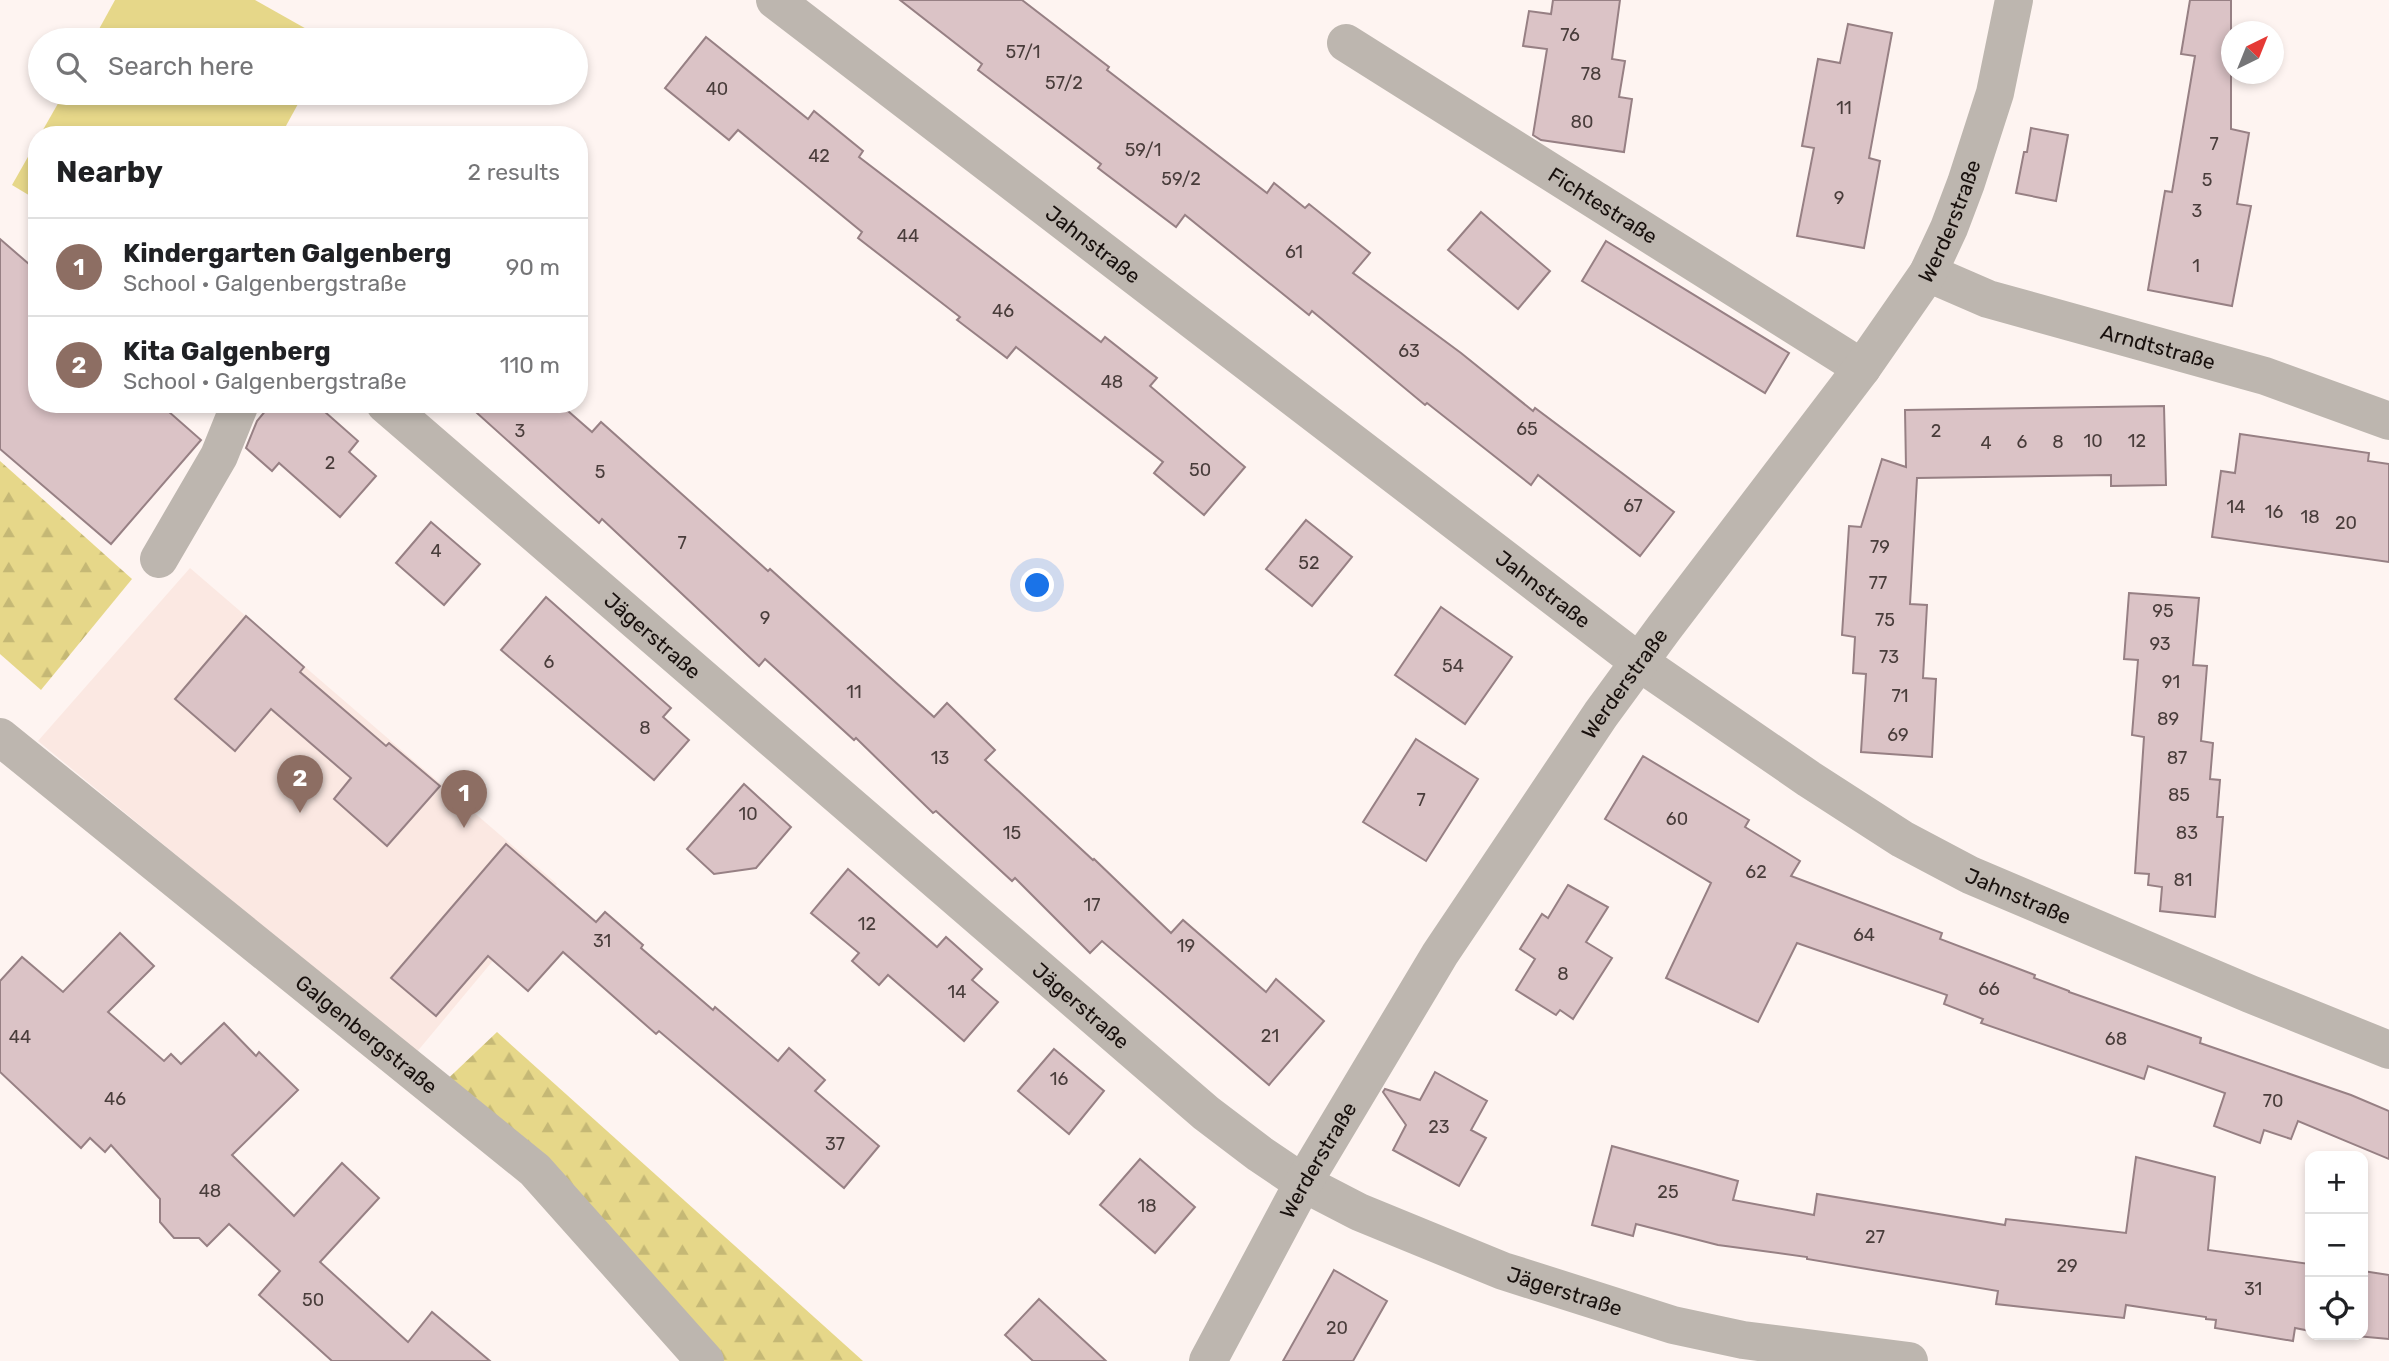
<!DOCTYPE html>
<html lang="en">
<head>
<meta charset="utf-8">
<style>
  body { margin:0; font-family:Rubik,sans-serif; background:#f2f2f2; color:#202124 }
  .controls { position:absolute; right:21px; bottom:21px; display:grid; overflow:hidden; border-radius:14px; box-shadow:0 4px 10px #0003 }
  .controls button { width:63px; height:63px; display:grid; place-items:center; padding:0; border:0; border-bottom:2px solid #e0e0e0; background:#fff; color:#202124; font:35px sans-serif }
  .compass { position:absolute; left:2221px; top:21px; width:63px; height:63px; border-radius:50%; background:#fff; box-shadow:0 4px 10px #0003; rotate:43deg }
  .you { position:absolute; left:1038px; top:586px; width:24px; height:24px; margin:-18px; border:5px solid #fff; border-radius:50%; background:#1a73e8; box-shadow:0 0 0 10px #1a73e833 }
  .badge { display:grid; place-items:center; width:46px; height:46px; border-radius:50%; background:#ea580c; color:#fff; font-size:23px; font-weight:700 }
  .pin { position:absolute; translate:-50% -58px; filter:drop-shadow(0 2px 4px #0008) }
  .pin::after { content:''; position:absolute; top:37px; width:24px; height:21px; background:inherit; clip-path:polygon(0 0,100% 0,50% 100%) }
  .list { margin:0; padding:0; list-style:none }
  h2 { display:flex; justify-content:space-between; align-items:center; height:91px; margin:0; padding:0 28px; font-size:30px }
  h2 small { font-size:23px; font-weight:400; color:#757577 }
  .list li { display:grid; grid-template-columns:46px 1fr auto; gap:21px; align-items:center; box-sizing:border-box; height:98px; padding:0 28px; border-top:2px solid #e0e0e0 }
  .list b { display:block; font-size:26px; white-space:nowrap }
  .list p { margin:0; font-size:23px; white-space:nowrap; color:#757577 }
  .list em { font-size:23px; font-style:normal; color:#757577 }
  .icon { flex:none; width:38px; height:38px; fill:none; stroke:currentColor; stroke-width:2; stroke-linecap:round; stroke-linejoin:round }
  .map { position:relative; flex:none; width:2389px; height:1361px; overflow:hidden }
  .search { position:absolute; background:#fff; box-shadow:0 4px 10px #0003; left:28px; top:28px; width:560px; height:77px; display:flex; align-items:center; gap:18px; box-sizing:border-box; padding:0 24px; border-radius:38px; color:#757577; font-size:26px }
  .panel { position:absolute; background:#fff; box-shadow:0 4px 10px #0003; left:28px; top:126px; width:560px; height:287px; border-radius:28px }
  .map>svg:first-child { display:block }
  .built { fill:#fbe8e2 }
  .forest { fill:url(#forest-firs) }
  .park { fill:#e6d789 }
  .building { fill:#dbc3c6; stroke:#978084; stroke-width:2 }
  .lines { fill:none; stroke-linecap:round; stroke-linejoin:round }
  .street { stroke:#bdb6af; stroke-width:38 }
  .labels { text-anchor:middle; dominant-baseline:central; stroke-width:6; stroke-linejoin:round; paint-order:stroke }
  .number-label { font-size:18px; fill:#493d3b }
  .street-label { font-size:21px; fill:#18100d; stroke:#fff }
</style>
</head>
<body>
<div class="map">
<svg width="2389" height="1361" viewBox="0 0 2389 1361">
  <defs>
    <pattern id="forest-firs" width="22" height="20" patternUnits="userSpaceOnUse" patternTransform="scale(1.75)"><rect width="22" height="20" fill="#e6d789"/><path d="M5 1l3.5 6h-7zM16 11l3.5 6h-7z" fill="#c5b875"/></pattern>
  </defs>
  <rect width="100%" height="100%" fill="#fef4f1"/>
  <path class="built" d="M190 568 557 884 416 1053 38 741Z"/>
  <g class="forest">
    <path d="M0 461 132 579 41 690 0 654Z"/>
    <path d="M497 1032 863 1361H705L436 1090Z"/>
  </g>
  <g class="park">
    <path d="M115 0H255L326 40H93Z"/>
    <path d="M64 93H304L281 135H40Z"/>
    <path d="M37 141V200L12 185Z"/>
  </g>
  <g class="building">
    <path d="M900 0H1022L1109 67 1107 70 1267 193 1274 183 1305 208 1309 204 1370 253 1353 273 1461 353 1533 411 1535 408 1674 512 1640 556 1538 475 1531 485 1427 403 1425 405 1312 311 1309 315 1185 215 1176 227 1098 168 1101 164 978 70 982 64Z"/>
    <path d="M1553 0H1620L1612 59 1625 61 1619 97 1632 99 1624 152 1541 140 1533 135 1547 49 1523 46 1529 11 1551 14Z"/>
    <path d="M2190 0H2231V129L2249 133 2237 204 2251 206 2232 306 2148 290 2165 191 2172 192 2195 56 2181 54Z"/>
    <path d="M1848 24 1892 33 1869 158 1880 161 1864 248 1797 236 1814 148 1802 146 1818 59 1840 63Z"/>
    <path d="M706 37 808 119 814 111 863 151 859 157 1101 342 1105 337 1157 378 1150 386 1245 467 1204 515 1154 473 1163 462 1016 347 1007 358 957 320 960 317 858 238 862 232 738 130 729 140 665 88Z"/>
    <path d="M2031 128 2068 135 2056 201 2016 193 2024 152H2027Z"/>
    <path d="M1481 212 1550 271 1518 309 1448 250Z"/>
    <path d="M0 239 37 271V404H160L201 440 111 544 0 449Z"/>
    <path d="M1606 241 1789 353 1765 393 1582 281Z"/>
    <path d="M271 404H316L358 441 349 452 376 476 340 517 279 463 272 471 246 448 257 421Z"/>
    <path d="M467 404H560L592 432 601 422 768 571 770 569 934 717 947 703 995 750 985 760 1093 860 1094 859 1171 933 1183 920 1266 992 1276 979 1324 1021 1269 1085 1102 941 1090 953 1015 878 1012 881 936 811 933 813 856 738 854 740 765 659 759 666 602 519 599 523Z"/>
    <path d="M2164 406 2166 485 2111 486V475L1917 478 1910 604 1927 605 1923 678 1936 679 1932 757 1861 752 1866 674 1853 673 1855 637 1842 635 1849 526 1861 527 1882 459 1906 467 1905 410Z"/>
    <path d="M2240 434 2369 453 2368 461 2389 464V562L2212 537 2221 471 2235 473Z"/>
    <path d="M1306 520 1352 557 1312 606 1266 569Z"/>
    <path d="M431 522 480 564 444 605 396 563Z"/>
    <path d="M2129 593 2199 598 2193 665 2207 666 2201 741 2213 743 2210 779 2220 780 2217 817H2223L2215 917 2160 911 2162 887 2148 885 2149 874 2135 873 2144 737 2132 735 2138 660 2124 659Z"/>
    <path d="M546 597 671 708 663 717 689 740 654 780 501 650Z"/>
    <path d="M1441 607 1512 657 1465 724 1395 675Z"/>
    <path d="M246 616 304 667 300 672 386 746 389 743 440 786 387 846 334 799 351 778 271 709 235 751 175 699Z"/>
    <path d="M1416 739 1478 779 1426 861 1363 822Z"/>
    <path d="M1643 756 1749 820 1745 827 1800 861 1791 876 1942 933 1940 939 2035 975 2034 978 2069 991V992L2201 1038 2200 1043 2351 1095 2389 1111V1159L2298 1121 2291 1139 2264 1130 2260 1143 2214 1126 2225 1093 2148 1066 2144 1079 1981 1023 1983 1019 1944 1004 1947 995 1797 943 1758 1022 1666 978 1711 883 1605 819Z"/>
    <path d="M744 784 791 827 756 868 714 874 687 849Z"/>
    <path d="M506 844 596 922 605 912 643 945 641 948 713 1010 715 1007 778 1061 789 1048 825 1080 815 1091 879 1146 844 1188 659 1031 656 1034 563 952 528 991 488 956 436 1016 391 978Z"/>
    <path d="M848 869 937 947 946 937 982 969 972 980 998 1002 964 1041 888 975 879 985 852 961 859 953 811 913Z"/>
    <path d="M1568 885 1608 907 1586 942 1612 958 1573 1019 1560 1010 1556 1015 1516 990 1535 959 1520 949 1542 914 1548 918Z"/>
    <path d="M120 933 154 966 108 1012 164 1061 171 1054 181 1064 224 1023 256 1056 259 1052 298 1090 232 1155 294 1216 342 1163 379 1198 320 1262 408 1342 432 1312 490 1361H332L259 1295 280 1271 229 1224 207 1246 199 1238H174L160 1222V1199L111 1145 105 1152 90 1138 81 1148 0 1072V981L22 957 63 992Z"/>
    <path d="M1054 1049 1104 1091 1069 1134 1018 1091Z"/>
    <path d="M1435 1072 1487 1101 1471 1130 1486 1138 1459 1186 1393 1150 1406 1125 1383 1092 1385 1089 1420 1100Z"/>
    <path d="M1612 1146 1738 1181 1733 1200 1814 1215 1817 1194 2005 1225 2006 1219 2126 1233 2136 1157 2215 1177 2208 1250 2310 1264V1331L2295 1328 2293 1341 2215 1328 2216 1320 2206 1319V1317L2126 1305 2124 1318 1996 1304 1998 1291 1807 1259V1257L1718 1245 1636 1224 1633 1236 1592 1225Z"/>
    <path d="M1140 1159 1195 1207 1155 1253 1100 1205Z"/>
    <path d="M1334 1270 1387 1301 1353 1361H1283Z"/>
    <path d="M2363 1271 2389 1275V1339L2345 1335H2363Z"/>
    <path d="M1039 1299 1106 1361H1033L1005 1335Z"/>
  </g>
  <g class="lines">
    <g class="street">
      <path id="s1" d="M775 0 1639 662 1809 779 1902 839 1970 875 2250 994 2389 1050"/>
      <path id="s2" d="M1346 43 1862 368"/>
      <path id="s3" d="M1928 273 1988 299 2265 376 2389 421"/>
      <path id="s4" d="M385 404 1206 1113 1260 1154 1303 1183 1359 1212 1503 1271 1673 1325 1743 1340 1909 1361"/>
      <path d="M159 559 219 456 240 404"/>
      <path id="s5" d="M0 737 535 1170 705 1361"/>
      <path id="s6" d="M1208 1361 1303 1183 1440 954 1601 714 1664 628 1862 368 1928 273 1949 228 1966 183 1995 93 2014 0"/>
    </g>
  </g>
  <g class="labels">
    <g class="number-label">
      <text x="1570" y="35">76</text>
      <text x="1023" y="52">57/1</text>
      <text x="1591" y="74">78</text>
      <text x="1064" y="83">57/2</text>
      <text x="717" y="89">40</text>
      <text x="1844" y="108">11</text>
      <text x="1582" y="122">80</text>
      <text x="2214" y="144">7</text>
      <text x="1143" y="150">59/1</text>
      <text x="819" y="156">42</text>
      <text x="1181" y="179">59/2</text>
      <text x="2207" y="180">5</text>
      <text x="1839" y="198">9</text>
      <text x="2197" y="211">3</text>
      <text x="908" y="236">44</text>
      <text x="1294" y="252">61</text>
      <text x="2196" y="266">1</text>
      <text x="1003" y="311">46</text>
      <text x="1409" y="351">63</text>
      <text x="1112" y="382">48</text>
      <text x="1527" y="429">65</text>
      <text x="520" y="431">3</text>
      <text x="1936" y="431">2</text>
      <text x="2093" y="441">10</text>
      <text x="2137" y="441">12</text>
      <text x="2022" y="442">6</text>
      <text x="2058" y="442">8</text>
      <text x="1986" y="443">4</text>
      <text x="330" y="463">2</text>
      <text x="1200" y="470">50</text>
      <text x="600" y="472">5</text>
      <text x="1633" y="506">67</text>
      <text x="2236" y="507">14</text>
      <text x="2274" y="512">16</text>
      <text x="2310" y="517">18</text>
      <text x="2346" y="523">20</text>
      <text x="682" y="543">7</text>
      <text x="1880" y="547">79</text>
      <text x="436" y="551">4</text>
      <text x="1309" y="563">52</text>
      <text x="1878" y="583">77</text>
      <text x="2163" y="611">95</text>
      <text x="765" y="618">9</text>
      <text x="1885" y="620">75</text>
      <text x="2160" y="644">93</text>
      <text x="1889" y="657">73</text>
      <text x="549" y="662">6</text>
      <text x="1453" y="666">54</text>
      <text x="2171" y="682">91</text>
      <text x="854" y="692">11</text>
      <text x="1900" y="696">71</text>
      <text x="2168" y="719">89</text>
      <text x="645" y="728">8</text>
      <text x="1898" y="735">69</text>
      <text x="940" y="758">13</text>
      <text x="2177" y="758">87</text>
      <text x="2179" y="795">85</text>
      <text x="1421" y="800">7</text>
      <text x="748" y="814">10</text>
      <text x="1677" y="819">60</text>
      <text x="1012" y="833">15</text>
      <text x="2187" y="833">83</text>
      <text x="1756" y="872">62</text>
      <text x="2183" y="880">81</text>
      <text x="1092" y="905">17</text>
      <text x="867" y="924">12</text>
      <text x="1864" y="935">64</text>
      <text x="602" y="941">31</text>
      <text x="1186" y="946">19</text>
      <text x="1563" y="974">8</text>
      <text x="1989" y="989">66</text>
      <text x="957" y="992">14</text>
      <text x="1270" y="1036">21</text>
      <text x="20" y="1037">44</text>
      <text x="2116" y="1039">68</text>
      <text x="1059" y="1079">16</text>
      <text x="115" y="1099">46</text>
      <text x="2273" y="1101">70</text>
      <text x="1439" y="1127">23</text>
      <text x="835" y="1144">37</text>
      <text x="210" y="1191">48</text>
      <text x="1668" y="1192">25</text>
      <text x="1147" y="1206">18</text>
      <text x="1875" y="1237">27</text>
      <text x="2067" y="1266">29</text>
      <text x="2253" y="1289">31</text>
      <text x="313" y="1300">50</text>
      <text x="1337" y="1328">20</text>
    </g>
    <g class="street-label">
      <text stroke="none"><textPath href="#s2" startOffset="304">Fichtestraße</textPath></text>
      <text stroke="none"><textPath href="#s6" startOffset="1363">Werderstraße</textPath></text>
      <text stroke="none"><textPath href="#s1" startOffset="401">Jahnstraße</textPath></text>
      <text stroke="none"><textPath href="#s3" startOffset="242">Arndtstraße</textPath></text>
      <text stroke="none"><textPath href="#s1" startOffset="968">Jahnstraße</textPath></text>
      <text stroke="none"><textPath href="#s4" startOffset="354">Jägerstraße</textPath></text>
      <text stroke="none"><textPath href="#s6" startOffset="796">Werderstraße</textPath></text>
      <text stroke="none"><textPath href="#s1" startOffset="1535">Jahnstraße</textPath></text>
      <text stroke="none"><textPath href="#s4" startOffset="920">Jägerstraße</textPath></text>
      <text stroke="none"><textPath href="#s5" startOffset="472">Galgenbergstraße</textPath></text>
      <text stroke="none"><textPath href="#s6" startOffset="229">Werderstraße</textPath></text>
      <text stroke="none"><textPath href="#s4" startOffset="1488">Jägerstraße</textPath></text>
    </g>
  </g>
</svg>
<div class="controls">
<button>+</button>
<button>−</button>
<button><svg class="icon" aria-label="locate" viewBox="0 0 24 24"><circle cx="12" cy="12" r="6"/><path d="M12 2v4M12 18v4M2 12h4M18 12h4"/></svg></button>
</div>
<svg class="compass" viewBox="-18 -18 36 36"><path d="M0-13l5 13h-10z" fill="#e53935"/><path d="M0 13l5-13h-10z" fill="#757577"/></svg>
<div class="you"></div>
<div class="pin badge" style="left:464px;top:828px;background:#8d6e63">1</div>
<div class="pin badge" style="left:300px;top:813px;background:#8d6e63">2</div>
<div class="search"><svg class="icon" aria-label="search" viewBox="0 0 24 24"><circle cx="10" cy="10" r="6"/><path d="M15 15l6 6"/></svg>Search here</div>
<section class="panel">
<h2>Nearby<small>2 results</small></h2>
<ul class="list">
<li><span class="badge" style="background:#8d6e63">1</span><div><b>Kindergarten Galgenberg</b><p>School · Galgenbergstraße</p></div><em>90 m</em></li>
<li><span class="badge" style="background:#8d6e63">2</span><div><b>Kita Galgenberg</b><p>School · Galgenbergstraße</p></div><em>110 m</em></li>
</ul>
</section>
</div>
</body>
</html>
